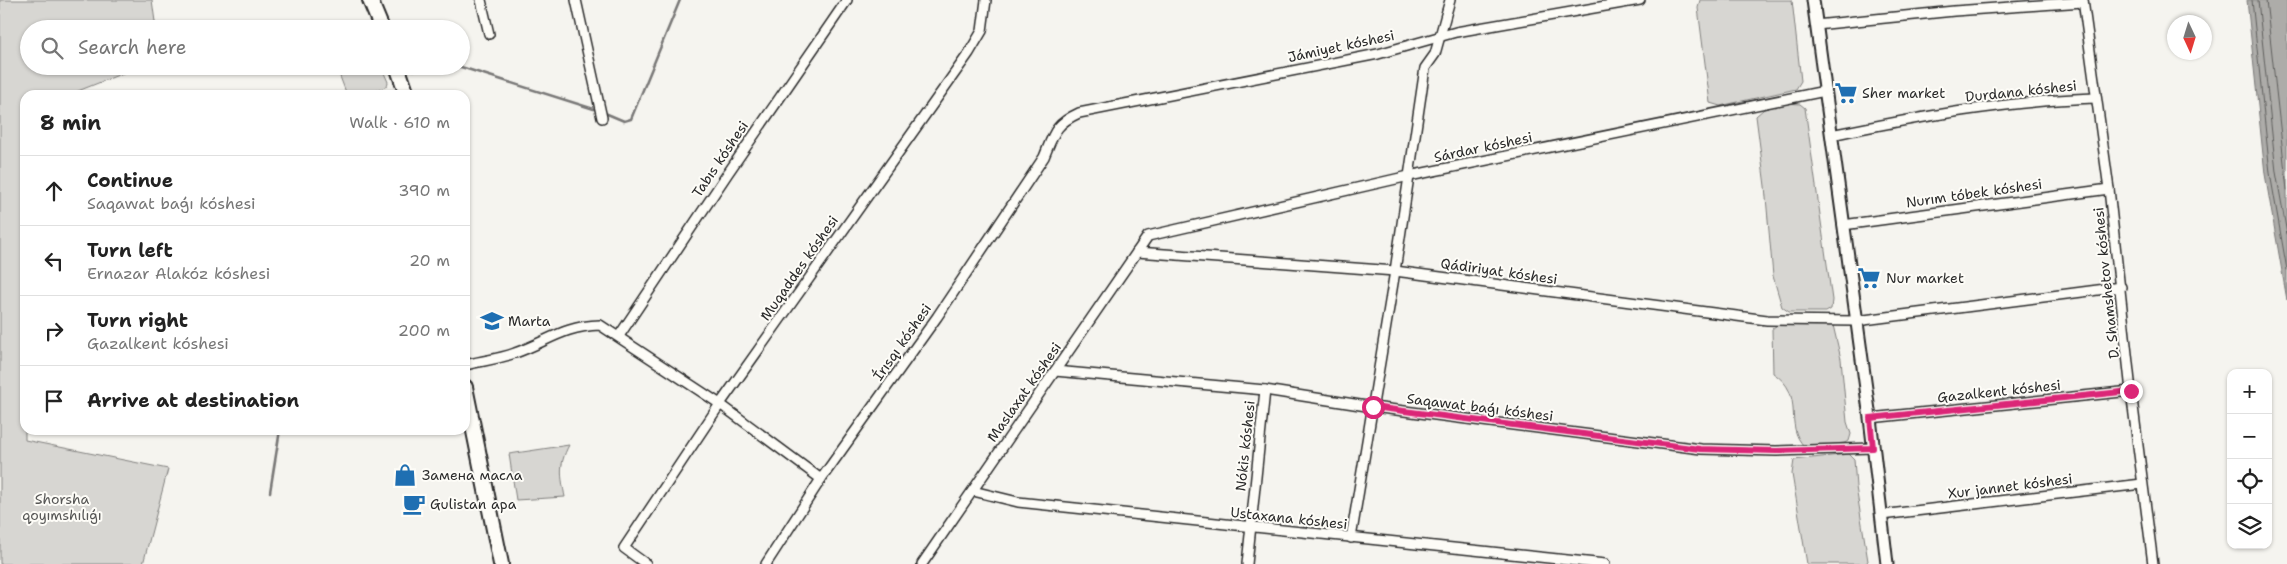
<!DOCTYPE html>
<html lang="en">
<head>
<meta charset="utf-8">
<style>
  body { margin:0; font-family:"Shantell Sans",sans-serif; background:#f6f6f6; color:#222 }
  .controls { position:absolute; right:15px; bottom:15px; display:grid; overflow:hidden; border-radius:10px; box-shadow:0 1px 4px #0004 }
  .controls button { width:45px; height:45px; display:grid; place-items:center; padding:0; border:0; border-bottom:1px solid #e0e0e0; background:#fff; color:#222; font:25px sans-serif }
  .compass { position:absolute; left:2167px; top:15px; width:45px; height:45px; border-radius:50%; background:#fff; box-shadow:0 1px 4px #0004; rotate:176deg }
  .stop { position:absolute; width:15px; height:15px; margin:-11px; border:4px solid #db2777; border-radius:50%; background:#fff }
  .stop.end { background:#db2777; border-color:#fff; box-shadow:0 1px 5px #0008 }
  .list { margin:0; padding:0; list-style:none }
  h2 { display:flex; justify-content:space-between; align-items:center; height:65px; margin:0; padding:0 20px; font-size:21px }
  h2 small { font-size:16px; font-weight:400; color:#767676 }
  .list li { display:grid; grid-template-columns:32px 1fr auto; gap:15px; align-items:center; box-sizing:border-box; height:70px; padding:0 20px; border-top:1px solid #e0e0e0 }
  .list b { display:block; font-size:19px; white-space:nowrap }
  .list p { margin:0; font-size:16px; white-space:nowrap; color:#767676 }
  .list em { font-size:16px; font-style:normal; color:#767676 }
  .icon { flex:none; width:28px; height:28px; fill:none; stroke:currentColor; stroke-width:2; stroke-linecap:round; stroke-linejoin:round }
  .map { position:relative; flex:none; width:2287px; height:564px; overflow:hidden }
  .search { position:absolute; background:#fff; box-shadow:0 1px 4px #0004; left:20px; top:20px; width:450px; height:55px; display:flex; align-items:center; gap:12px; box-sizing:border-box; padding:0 18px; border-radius:28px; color:#767676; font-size:19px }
  .panel { position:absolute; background:#fff; box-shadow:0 1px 4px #0004; left:20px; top:90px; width:450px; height:345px; border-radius:15px }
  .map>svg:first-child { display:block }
  .green { fill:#d7d6d2; stroke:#81807e }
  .water { fill:#adaca9; stroke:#797877 }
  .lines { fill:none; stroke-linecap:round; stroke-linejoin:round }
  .shore { stroke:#5f5f5d; stroke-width:1 }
  .stream { stroke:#797877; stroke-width:2.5 }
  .minor-casing { stroke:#2b2b2b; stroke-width:12 }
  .secondary-casing { stroke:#2b2b2b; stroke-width:15 }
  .primary-casing { stroke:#2b2b2b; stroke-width:18 }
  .minor { stroke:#fdfcf7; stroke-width:9 }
  .secondary { stroke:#fdfcf7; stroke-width:11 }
  .primary { stroke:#fdfcf7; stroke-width:14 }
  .route { stroke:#db2777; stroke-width:6 }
  .labels { text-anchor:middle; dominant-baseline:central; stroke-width:4; stroke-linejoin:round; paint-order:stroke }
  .street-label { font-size:14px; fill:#2b2b2b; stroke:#fdfcf7 }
  .poi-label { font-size:14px; fill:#2b2b2b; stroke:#fdfcf7; text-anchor:start }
  .park-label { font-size:14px; fill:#565655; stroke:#fdfcf7 }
</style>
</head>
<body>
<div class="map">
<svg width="2287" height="564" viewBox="0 0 2287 564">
  <rect width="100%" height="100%" fill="#f5f4ef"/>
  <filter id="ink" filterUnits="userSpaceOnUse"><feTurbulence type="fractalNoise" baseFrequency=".02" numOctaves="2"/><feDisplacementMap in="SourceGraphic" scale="10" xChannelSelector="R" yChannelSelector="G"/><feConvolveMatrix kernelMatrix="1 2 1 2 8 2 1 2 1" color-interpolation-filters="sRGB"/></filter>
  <g filter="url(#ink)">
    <g class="green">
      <path d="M0 0H152L156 29H29V66H141L68 95H25V440L168 469 143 564H0Z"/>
      <path d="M1700 0H1792L1801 81 1796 89 1720 106 1710 103 1698 8Z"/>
      <path d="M336 66H381L388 82 387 86 367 95H347Z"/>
      <path d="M1787 103 1800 104 1805 108 1832 300 1831 309 1826 312H1789L1782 307 1773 276 1765 186 1756 116 1764 109Z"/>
      <path d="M1828 323 1833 325 1841 359 1847 422 1851 434 1849 441 1844 443 1805 447C1782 425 1807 395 1773 373L1772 329 1777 325Z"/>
      <path d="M569 445C558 466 561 476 565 497L516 500 509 454Z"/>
      <path d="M1849 454 1854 459 1856 487 1868 561 1865 564H1807L1792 474 1794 460Z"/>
    </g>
    <path class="water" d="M2247 0H2287V300L2265 174Z"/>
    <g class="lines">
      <g class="shore">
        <path d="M2252 0 2270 173 2287 270"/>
        <path d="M2258 0 2276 172 2287 234"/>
        <path d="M2266 0 2287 190"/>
      </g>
      <g class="stream">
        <path d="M450 66 461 67 597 110"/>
        <path d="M414 70 425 66"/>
        <path d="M605 113 624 121 631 119 680 0"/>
        <path d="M270 492 280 430"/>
      </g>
      <defs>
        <g id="minor">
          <path d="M481 0 489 34"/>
          <path d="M576 0 602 118"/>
          <path d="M2083 0 2109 189 2131 391 2153 564"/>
          <path d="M1816 25 1954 11 2083 2"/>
          <path d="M1831 135C1918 117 2006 101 2095 98"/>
          <path d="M1843 225 2109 189"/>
          <path d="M1137 252 1395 271 1767 320 1856 321 2121 287"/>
          <path d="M619 336 728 173 847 0"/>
          <path d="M465 365C481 361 499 359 515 353 547 342 563 326 600 325L720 404 821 479"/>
          <path d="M1055 371 1265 390 1373 407 1701 449 1776 451 1873 448"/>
          <path d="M1870 418 2131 391"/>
          <path d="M973 491 1018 502 1605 564"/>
          <path d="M1881 515 2142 484"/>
          <path d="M1351 538 1395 271 1425 68 1435 54 1450 0"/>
          <path d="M646 564 624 548 720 404 969 53 982 31 986 0"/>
          <path d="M766 564 821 479 937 317 1044 157C1054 133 1055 124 1079 113L1378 54 1456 32 1640 0"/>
          <path d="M922 564 1148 236 1409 176 1825 91"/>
          <path d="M1247 564 1265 390"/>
        </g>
        <path id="secondary" d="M1813 0 1870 418 1887 564"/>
        <g id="primary">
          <path d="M370 0 382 29"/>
          <path d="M397 66 407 95"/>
          <path d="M465 387 501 564"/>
        </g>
      </defs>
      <use href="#minor" class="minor-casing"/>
      <use href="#secondary" class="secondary-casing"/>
      <use href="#primary" class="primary-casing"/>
      <use href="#minor" class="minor"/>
      <use href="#secondary" class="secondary"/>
      <use href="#primary" class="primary"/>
    </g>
  </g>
  <g class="lines" filter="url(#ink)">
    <path class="route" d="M1373 407 1700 449 1776 451 1873 448 1870 418 2131 391"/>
  </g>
  <defs>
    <symbol id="supermarket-bare" viewBox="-9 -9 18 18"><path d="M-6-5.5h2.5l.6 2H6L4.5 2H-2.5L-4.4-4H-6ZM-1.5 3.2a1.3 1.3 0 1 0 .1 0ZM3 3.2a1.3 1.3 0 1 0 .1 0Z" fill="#1f6fb2" stroke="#fdfcf7" stroke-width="2.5" paint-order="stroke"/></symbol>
    <symbol id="school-bare" viewBox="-9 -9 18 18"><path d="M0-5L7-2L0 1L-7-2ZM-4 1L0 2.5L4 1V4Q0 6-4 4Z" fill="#1f6fb2" stroke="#fdfcf7" stroke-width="2.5" paint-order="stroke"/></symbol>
    <symbol id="shop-bare" viewBox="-9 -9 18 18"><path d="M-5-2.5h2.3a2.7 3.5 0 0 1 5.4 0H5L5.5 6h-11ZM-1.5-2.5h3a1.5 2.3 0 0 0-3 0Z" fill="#1f6fb2" stroke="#fdfcf7" stroke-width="2.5" paint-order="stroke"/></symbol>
    <symbol id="cafe-bare" viewBox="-9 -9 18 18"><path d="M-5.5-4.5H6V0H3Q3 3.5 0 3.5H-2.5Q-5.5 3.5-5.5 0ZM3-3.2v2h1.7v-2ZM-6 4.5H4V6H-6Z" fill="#1f6fb2" stroke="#fdfcf7" stroke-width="2.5" paint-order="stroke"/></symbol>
  </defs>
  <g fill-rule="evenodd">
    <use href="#supermarket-bare" x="1830" y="77" width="32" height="32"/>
    <use href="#supermarket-bare" x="1853" y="262" width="32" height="32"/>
    <use href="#school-bare" x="476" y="305" width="32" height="32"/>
    <use href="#shop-bare" x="389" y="459" width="32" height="32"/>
    <use href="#cafe-bare" x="398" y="488" width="32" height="32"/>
  </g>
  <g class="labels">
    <g class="street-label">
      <text transform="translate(1341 46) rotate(-12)">Jámiyet kóshesi</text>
      <text transform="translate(2021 91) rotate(-6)">Durdana kóshesi</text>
      <text transform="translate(1483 147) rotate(-12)">Sárdar kóshesi</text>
      <text transform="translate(720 159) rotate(-56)">Tabıs kóshesi</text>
      <text transform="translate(1974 193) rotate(-8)">Nurım tóbek kóshesi</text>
      <text transform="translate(799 268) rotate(-55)">Muqaddes kóshesi</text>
      <text transform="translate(1499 271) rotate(8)">Qádiriyat kóshesi</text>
      <text transform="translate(2106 283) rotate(-96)">D. Shamshetov kóshesi</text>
      <text transform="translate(902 342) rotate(-55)">Írısqı kóshesi</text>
      <text transform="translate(1999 391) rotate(-6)">Gazalkent kóshesi</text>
      <text transform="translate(1024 392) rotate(-55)">Maslaxat kóshesi</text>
      <text transform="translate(1480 407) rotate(7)">Saqawat baǵı kóshesi</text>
      <text transform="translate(1245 446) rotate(-84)">Nókis kóshesi</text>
      <text transform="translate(2010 486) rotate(-7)">Xur jannet kóshesi</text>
      <text transform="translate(1289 518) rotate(6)">Ustaxana kóshesi</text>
    </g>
    <g class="poi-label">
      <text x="1862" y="93">Sher market</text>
      <text x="1886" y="278">Nur market</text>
      <text x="508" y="321">Marta</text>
      <text x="422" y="475">Замена масла</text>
      <text x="430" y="504">Gulistan apa</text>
    </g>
    <g class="park-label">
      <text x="62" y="499">Shorsha<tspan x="62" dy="16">qoyımshılıǵı</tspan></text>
    </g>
  </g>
</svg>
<div class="controls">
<button>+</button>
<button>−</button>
<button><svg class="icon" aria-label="locate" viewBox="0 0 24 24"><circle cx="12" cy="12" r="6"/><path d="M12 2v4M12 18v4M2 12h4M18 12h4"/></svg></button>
<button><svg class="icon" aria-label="layers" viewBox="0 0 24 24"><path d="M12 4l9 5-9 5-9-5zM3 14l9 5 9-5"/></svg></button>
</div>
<svg class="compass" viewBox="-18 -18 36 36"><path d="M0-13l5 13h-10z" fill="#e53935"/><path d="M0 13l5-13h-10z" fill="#767676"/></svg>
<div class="stop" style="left:1373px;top:407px"></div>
<div class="stop end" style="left:2131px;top:391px"></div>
<div class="search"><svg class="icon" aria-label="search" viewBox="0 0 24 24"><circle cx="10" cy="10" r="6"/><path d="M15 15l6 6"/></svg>Search here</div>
<section class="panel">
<h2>8 min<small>Walk · 610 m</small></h2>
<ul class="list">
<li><svg class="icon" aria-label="ahead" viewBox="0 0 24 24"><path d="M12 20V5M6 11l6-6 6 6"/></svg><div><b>Continue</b><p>Saqawat baǵı kóshesi</p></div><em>390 m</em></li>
<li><svg class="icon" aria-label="left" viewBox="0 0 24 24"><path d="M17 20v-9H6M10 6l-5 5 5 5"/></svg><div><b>Turn left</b><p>Ernazar Alakóz kóshesi</p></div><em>20 m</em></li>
<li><svg class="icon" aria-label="right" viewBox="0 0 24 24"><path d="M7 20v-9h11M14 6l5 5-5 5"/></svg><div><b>Turn right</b><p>Gazalkent kóshesi</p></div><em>200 m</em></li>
<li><svg class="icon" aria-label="arrive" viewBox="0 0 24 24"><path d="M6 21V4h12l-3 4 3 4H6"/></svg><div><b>Arrive at destination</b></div></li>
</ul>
</section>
</div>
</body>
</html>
